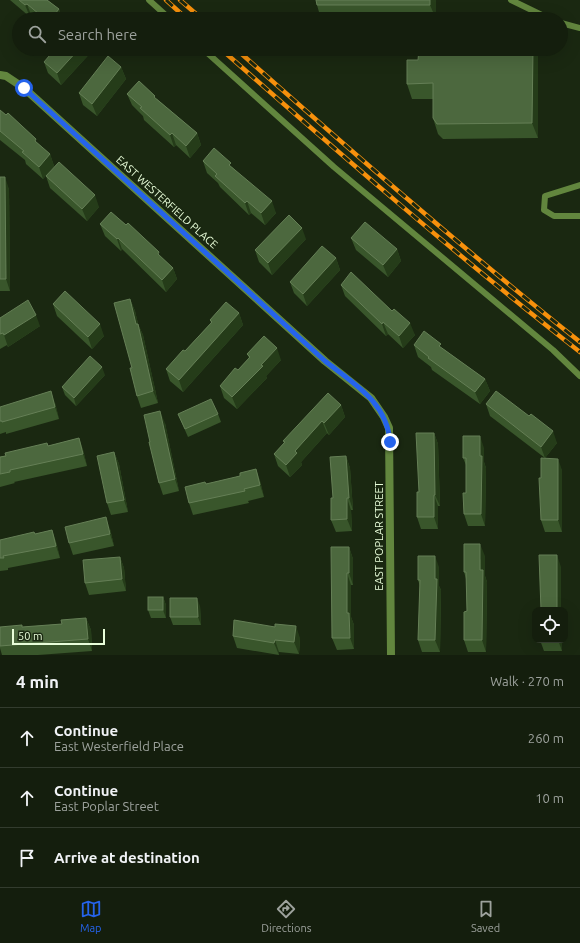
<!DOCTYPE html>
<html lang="en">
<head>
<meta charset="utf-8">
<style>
  body { margin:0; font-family:Ubuntu,sans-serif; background:#212b1b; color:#f1f3f6 }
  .controls { position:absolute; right:12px; bottom:12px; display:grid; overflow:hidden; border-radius:8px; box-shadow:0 4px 16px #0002 }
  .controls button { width:36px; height:36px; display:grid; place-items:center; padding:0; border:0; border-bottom:1px solid #333c2e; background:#141e0d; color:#f1f3f6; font:20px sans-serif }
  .scale { position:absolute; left:12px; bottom:10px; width:93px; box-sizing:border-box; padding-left:4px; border:2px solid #e9feda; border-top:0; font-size:11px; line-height:14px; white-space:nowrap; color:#e9feda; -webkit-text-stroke:3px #1a2811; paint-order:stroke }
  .stop { position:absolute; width:12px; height:12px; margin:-9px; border:3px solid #2563eb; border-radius:50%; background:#fff }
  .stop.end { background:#2563eb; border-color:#fff; box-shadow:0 1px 4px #0008 }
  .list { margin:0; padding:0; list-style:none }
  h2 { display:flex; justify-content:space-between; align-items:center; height:52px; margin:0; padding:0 16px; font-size:17px }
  h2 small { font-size:13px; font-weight:400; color:#9da29d }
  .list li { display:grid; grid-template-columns:26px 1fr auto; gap:12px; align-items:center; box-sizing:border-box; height:60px; padding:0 16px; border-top:1px solid #333c2e }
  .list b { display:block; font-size:15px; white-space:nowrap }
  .list p { margin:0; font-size:13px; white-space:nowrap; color:#9da29d }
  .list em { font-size:13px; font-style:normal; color:#9da29d }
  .icon { flex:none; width:22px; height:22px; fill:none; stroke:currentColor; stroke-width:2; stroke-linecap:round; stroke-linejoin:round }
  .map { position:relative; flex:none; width:580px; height:655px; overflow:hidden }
  .search { position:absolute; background:#141e0d; box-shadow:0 4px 16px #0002; left:12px; right:12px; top:12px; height:44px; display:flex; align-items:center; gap:10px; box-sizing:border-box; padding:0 14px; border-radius:22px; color:#9da29d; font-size:15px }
  .sheet { height:232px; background:#141e0d }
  nav { display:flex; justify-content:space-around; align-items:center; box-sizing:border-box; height:56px; border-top:1px solid #333c2e; background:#141e0d; font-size:11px; color:#9da29d }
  nav a { display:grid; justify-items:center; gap:2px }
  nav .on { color:#2563eb }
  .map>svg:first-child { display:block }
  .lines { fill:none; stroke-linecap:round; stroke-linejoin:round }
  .service { stroke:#62863e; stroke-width:6 }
  .minor { stroke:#62863e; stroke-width:8 }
  .rail-casing { stroke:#f7900c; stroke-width:4.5 }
  .rail { stroke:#1a2811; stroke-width:3; stroke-dasharray:9; stroke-linecap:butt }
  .wall { fill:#39562b }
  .shaded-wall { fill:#253c19 }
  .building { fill:#4c683e; stroke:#657f56 }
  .route { stroke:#2563eb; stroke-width:5 }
  .labels { text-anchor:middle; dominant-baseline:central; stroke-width:3; stroke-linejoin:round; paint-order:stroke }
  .street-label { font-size:11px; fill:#e9feda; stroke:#1a2811 }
</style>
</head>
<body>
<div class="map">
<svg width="580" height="655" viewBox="0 0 580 655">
  <rect width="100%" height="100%" fill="#1a2811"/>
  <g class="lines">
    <g class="service">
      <path d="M149 0 170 19"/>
      <path d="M511 0 550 19"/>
      <path d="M561 23 580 28"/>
      <path d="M203 49 334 167 553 350 580 376"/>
      <path d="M580 185 545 196 544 210 554 216H580"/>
    </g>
    <path class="minor" d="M0 75 6 76 24 88 325 361 371 398 384 417 389 428 391 655"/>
    <defs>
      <g id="rail">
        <path d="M166 0 187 19"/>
        <path d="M180 0 202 19"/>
        <path d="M221 49C339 153 456 255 580 352"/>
        <path d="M236 49C349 149 462 248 580 342"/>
      </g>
    </defs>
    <use href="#rail" class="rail-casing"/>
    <use href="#rail" class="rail"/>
  </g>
  <g class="wall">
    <path d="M10 0H47L59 9 62 19H35L31 15 30 17Z"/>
    <path d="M316 0H436V19H321L317 5Z"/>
    <path d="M419 49H537L538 53V138L443 139 438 134 433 118V99H412L407 84 418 60Z"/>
    <path d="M93 50 61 85 48 73 44 62Z"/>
    <path d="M121 67 126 79 97 116 83 105 79 93Z"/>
    <path d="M127 94 157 99 197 133 201 145 190 158 176 145 174 147 144 120 143 116 132 105Z"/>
    <path d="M0 110 50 154 54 166 43 179 26 164 25 160 0 140Z"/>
    <path d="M203 161 232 167 276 213 265 225 251 213 249 215 220 187 218 183 207 173Z"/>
    <path d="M46 176 99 207 87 221 50 188Z"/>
    <path d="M0 177 9 189 10 291H0Z"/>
    <path d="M100 224 161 257 173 268 177 279 166 292 122 249 121 251 105 236Z"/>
    <path d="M351 238 397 249 401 261 388 277 356 250Z"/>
    <path d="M306 239 272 275 259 262 255 250Z"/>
    <path d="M336 258 340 270 307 306 294 293 290 282Z"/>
    <path d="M341 285 392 311 415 335 403 348 388 334 386 336 345 296Z"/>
    <path d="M130 299 135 311 138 324 143 335 158 403 141 408 137 396 132 368Z"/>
    <path d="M53 304 104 336 92 349 57 316Z"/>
    <path d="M239 313 243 325 183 392 170 381 166 369 185 351 211 323 210 320Z"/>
    <path d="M0 318 40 326 8 347 7 345 0 349Z"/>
    <path d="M414 345 442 348 485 379 490 391 480 404 432 370 431 367 418 357Z"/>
    <path d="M247 354 281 360 266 376 267 378 237 409 224 398 220 386 238 370 249 358Z"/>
    <path d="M105 375 76 406 65 395 62 387Z"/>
    <path d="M55 403 59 419 6 434V432L0 434V407Z"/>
    <path d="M486 404 529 416 557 443 545 458 562 470V532H545L541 520V478L545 458 490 416Z"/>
    <path d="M341 405 345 417 329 435 327 433 301 462 302 465 290 477 278 466 274 454 284 443 283 441Z"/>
    <path d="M178 414H218L221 422 188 437Z"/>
    <path d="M165 423 179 491 163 495 159 483 150 442Z"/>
    <path d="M434 433 438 444 440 506H438V529H421L417 517 419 492Z"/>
    <path d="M79 438 83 450 87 466 14 482 15 483 0 487V457L47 443 48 446Z"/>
    <path d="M484 448V462L486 468 485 526H468L464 514 466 493V465L463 458Z"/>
    <path d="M114 452 119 464 128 512 111 515 107 503Z"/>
    <path d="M346 456 350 468 353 510H351L352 531 336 532 331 520 333 498Z"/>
    <path d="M256 469 260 481 264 497 248 501 249 503 193 515 189 503 206 484 240 476Z"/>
    <path d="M110 529 114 546 73 555 69 543Z"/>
    <path d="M52 530 56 542 60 558 8 568V570L0 571V540L35 534Z"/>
    <path d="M349 547 353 559V585H351V617L354 625V649L337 650 332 638Z"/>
    <path d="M485 556V576L487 582 486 652H468L464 640 467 611 466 579 464 572Z"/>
    <path d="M120 557 124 568 126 591 89 595 85 583Z"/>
    <path d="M439 567V586L441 590 440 652H422L418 640 420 586 418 580Z"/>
    <path d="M163 597 166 605V618H151L148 610Z"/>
    <path d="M200 606 201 625H173L170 617Z"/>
    <path d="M86 618 91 630 92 651 38 655H2L0 648V627H23L62 624Z"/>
    <path d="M275 627 300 638 299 654 279 652V655L237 648 233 636Z"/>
    <path d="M540 640H562V651H544Z"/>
  </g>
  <g class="shaded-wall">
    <path d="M430 0H436V19L430 5Z"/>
    <path d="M27 4 31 15 30 17 25 5Z"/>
    <path d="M59 9 62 19H51Z"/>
    <path d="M79 49H93V50L61 85 57 73Z"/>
    <path d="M533 49H537L538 53V138L532 123Z"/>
    <path d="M121 67 126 79 97 116 92 104Z"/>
    <path d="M172 133 176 145 174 147 170 135Z"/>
    <path d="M197 133 201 145 190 158 186 146Z"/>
    <path d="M50 154 54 166 43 179 39 167Z"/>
    <path d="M5 177 9 189 10 291 6 279Z"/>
    <path d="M95 195 99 207 87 221 82 209Z"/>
    <path d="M247 201 251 213 249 215 245 203Z"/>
    <path d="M272 201 276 213 265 225 261 213Z"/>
    <path d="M302 228 306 239 272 275 268 263Z"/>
    <path d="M118 238 122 249 121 251 117 239Z"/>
    <path d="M397 249 401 261 388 277 383 265Z"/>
    <path d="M336 258 340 270 307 306 303 294Z"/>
    <path d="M173 268 177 279 166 292 162 280Z"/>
    <path d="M130 299 135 311 141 336 136 324Z"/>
    <path d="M239 313 243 325 183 392 179 380Z"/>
    <path d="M36 315 40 326 8 347 4 335Z"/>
    <path d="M383 322 388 334 386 336 382 324Z"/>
    <path d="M410 323 415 335 403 348 399 336Z"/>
    <path d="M100 324 104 336 92 349 88 337Z"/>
    <path d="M138 324 143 335 158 403 153 391Z"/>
    <path d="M277 348 281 360 266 376 267 378 237 409 232 397Z"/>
    <path d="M102 367 105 375 76 406 74 398Z"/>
    <path d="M485 379 490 391 480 404 475 392Z"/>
    <path d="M51 391 55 403 59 419 55 407Z"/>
    <path d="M341 405 345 417 329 435 324 423Z"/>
    <path d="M160 411 165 423 179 491 175 479Z"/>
    <path d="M322 421 327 433 301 462 302 465 290 477 286 465 295 451Z"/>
    <path d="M553 431 557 443 545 458 541 447Z"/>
    <path d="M434 433 438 444 440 506 435 495Z"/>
    <path d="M480 436 484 448V462L486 468 485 526 481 514Z"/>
    <path d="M79 438 83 450 87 466 83 454Z"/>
    <path d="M114 452 119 464 128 512 124 500Z"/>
    <path d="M346 456 350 468 353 510 349 498Z"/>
    <path d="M558 459 562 470V532L558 520Z"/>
    <path d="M256 469 260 481 264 497 260 485Z"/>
    <path d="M434 495 438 506V529L434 517Z"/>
    <path d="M347 498 351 510 352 531 347 519Z"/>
    <path d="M106 517 110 529 114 546 110 534Z"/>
    <path d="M52 530 56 542 60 558 56 546Z"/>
    <path d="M480 544 485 556V576L487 582 486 652 482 640Z"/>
    <path d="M349 547 353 559V585L349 573Z"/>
    <path d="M557 555 561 567V610H557Z"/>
    <path d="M435 556 439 567V586L441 590 440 652 435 640Z"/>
    <path d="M120 557 124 568 126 591 122 579Z"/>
    <path d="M347 573 351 585V617L354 625V649L350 638 347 613Z"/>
    <path d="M163 597 166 605V618L163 610Z"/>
    <path d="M197 598 200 606 201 625 198 617Z"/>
    <path d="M86 618 91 630 92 651 88 639Z"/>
    <path d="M296 626 300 638 299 654 294 642Z"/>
    <path d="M275 640 279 652V655L274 643Z"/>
    <path d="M558 640H562V651Z"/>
  </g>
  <g class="building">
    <path d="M19 0H47L59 9 51 19H45L27 4 25 5Z"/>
    <path d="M316 0H430V5H317Z"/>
    <path d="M55 49H79L57 73 44 62Z"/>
    <path d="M419 49H533L532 123 437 124 433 118V83L407 84V60H418Z"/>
    <path d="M108 56 121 67 92 104 79 93Z"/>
    <path d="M139 81 155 96 154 97 197 133 186 146 172 133 170 135 140 108 142 107 127 94Z"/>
    <path d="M0 110 6 115 8 113 36 139 35 141 50 154 39 167 22 152 24 151 0 131Z"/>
    <path d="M214 148 231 163 229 165 272 201 261 213 247 201 245 203 215 176 217 174 203 161Z"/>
    <path d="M59 162 95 195 82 209 46 176Z"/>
    <path d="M0 177H5L6 279H0Z"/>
    <path d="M111 212 126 225 128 223 159 252 158 254 173 268 162 280 118 238 117 239 100 224Z"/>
    <path d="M289 215 302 228 268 263 255 250Z"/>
    <path d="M365 222 397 249 383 265 351 238Z"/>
    <path d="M322 246 336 258 303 294 290 282Z"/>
    <path d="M351 272 392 311 394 309 410 323 399 336 383 322 382 324 341 285Z"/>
    <path d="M65 291 100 324 88 337 53 304Z"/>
    <path d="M130 299 136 324H138L153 391 137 396 130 368H132L114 303Z"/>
    <path d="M28 300 36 315 4 335 3 333 0 334V318Z"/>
    <path d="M226 302 239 313 179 380 166 369 183 350 185 351 212 322 210 320Z"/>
    <path d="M424 331 441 344 439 346 485 379 475 392 428 358 429 357 414 345Z"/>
    <path d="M264 336 277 348 261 365 263 366 232 397 220 386 235 368 238 370 250 357 247 354Z"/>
    <path d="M90 356 102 367 74 398 62 387Z"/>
    <path d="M51 391 55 407 2 422V421H0V407Z"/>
    <path d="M496 391 529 416 531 414 553 431 541 447 486 404Z"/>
    <path d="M328 393 341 405 324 423 322 421 295 451 297 453 286 465 274 454 285 442 283 441Z"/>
    <path d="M211 399 218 414 185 429 178 414Z"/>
    <path d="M160 411 175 479 159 483 149 442H150L144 415Z"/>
    <path d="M416 433H434L435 495H434V517H417V492H419Z"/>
    <path d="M463 436H480V456H482L481 514H464L463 493H466V458H463Z"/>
    <path d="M79 438 83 454 10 470V472L0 474V457L6 456 5 453 47 443 48 446Z"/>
    <path d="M114 452 124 500 107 503 97 456Z"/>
    <path d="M346 456 349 498H347V519L331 520V498H333L330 457Z"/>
    <path d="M541 458 558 459V520H541L539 478H541Z"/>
    <path d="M256 469 260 485 244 489 245 491 189 503 185 487 205 482 206 484 240 476V473Z"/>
    <path d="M106 517 110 534 69 543 65 527Z"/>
    <path d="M52 530 56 546 3 556 4 558H0V540L34 532 35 534Z"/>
    <path d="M464 544H480V570H483L482 640H464V612L467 611 466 572H464Z"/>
    <path d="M331 547H349V573H347V613H349L350 638H332Z"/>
    <path d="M539 555H557V610H541Z"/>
    <path d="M418 556H435V579H437L435 640H418L420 580H418Z"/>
    <path d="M120 557 122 579 85 583 83 560Z"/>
    <rect x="148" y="597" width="15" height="13"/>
    <path d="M170 598H197L198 617H170Z"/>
    <path d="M86 618 88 639 0 646V627L22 625V627L62 624 61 620Z"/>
    <path d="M234 620 275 627V624L296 626 294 642 275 640 274 643 233 636Z"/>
  </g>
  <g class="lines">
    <path class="route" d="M24 88 325 361C354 384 387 402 390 442"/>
  </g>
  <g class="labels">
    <g class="street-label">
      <text transform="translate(167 202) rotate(42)">EAST WESTERFIELD PLACE</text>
      <text transform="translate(379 536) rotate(-90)">EAST POPLAR STREET</text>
    </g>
  </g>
</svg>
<div class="controls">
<button><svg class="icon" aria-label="locate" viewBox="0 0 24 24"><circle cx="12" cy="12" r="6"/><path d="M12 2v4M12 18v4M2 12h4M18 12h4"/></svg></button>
</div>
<div class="scale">50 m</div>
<div class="stop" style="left:24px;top:88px"></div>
<div class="stop end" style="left:390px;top:442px"></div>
<div class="search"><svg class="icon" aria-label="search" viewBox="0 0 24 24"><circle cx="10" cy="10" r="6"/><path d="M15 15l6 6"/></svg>Search here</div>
</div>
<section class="sheet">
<h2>4 min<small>Walk · 270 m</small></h2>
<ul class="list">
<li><svg class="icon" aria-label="ahead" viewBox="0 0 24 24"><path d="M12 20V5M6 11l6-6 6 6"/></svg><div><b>Continue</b><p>East Westerfield Place</p></div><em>260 m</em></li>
<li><svg class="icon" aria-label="ahead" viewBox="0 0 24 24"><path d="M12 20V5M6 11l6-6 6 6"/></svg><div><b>Continue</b><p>East Poplar Street</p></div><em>10 m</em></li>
<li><svg class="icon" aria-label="arrive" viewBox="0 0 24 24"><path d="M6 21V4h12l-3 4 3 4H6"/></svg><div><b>Arrive at destination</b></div></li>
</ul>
</section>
<nav>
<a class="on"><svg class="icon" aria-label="map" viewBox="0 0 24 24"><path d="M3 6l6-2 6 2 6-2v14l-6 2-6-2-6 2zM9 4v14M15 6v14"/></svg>Map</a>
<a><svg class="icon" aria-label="directions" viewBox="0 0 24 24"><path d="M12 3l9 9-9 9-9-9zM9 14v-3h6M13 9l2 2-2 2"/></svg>Directions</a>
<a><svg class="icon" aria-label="saved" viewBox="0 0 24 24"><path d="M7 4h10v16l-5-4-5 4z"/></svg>Saved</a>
</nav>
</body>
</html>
